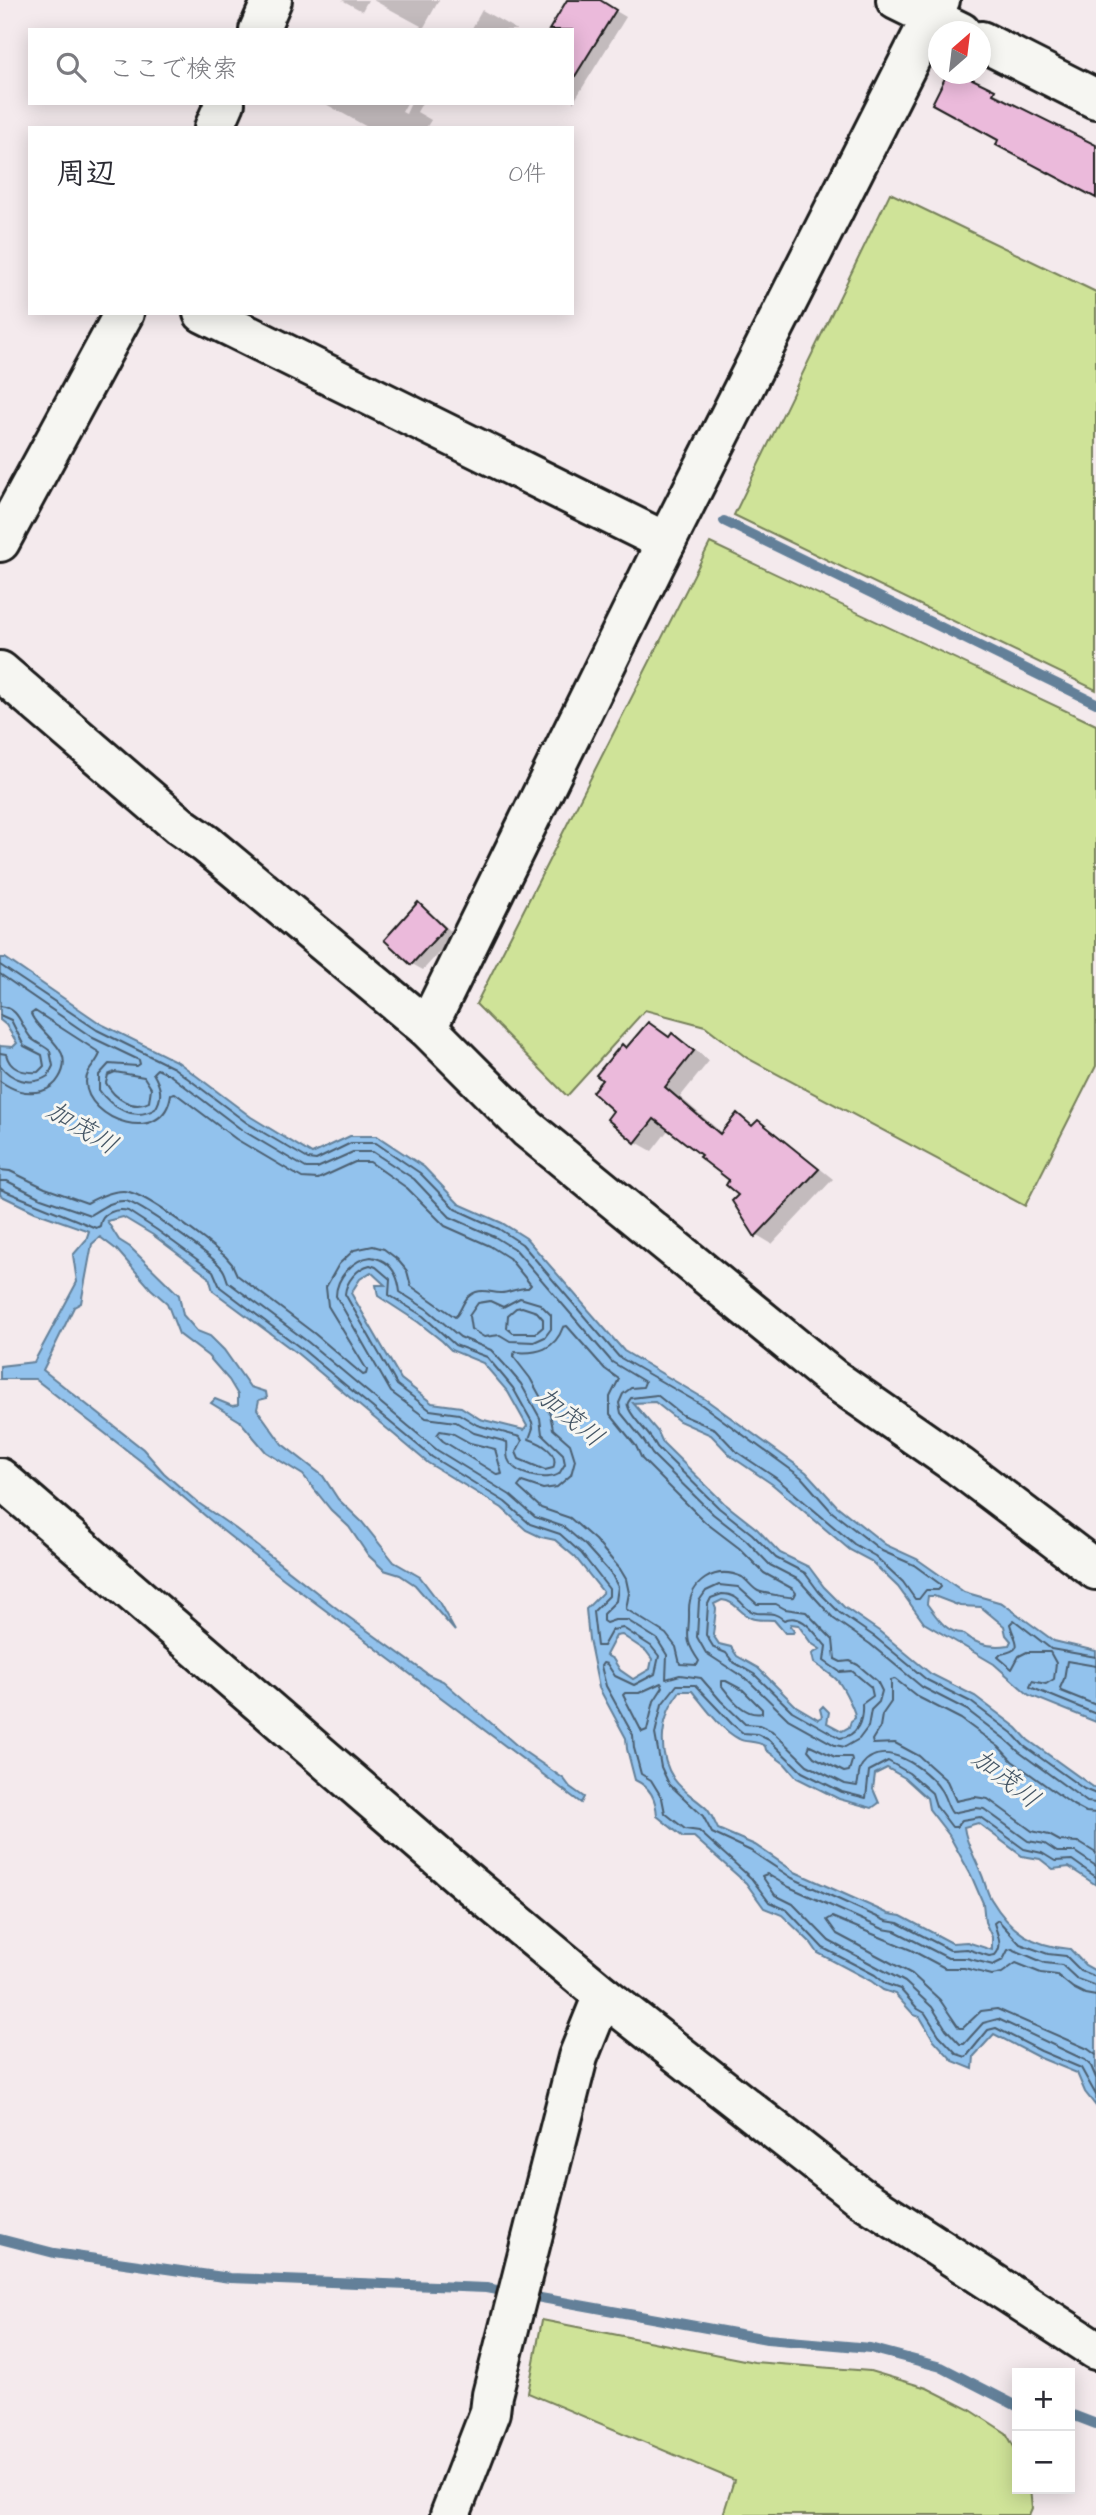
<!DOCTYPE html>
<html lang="ja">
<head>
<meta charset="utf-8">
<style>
  body { margin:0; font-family:"Architects Daughter","Klee One",sans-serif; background:#f7f7f7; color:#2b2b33 }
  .controls { position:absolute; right:21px; bottom:21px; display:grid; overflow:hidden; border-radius:0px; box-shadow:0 4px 18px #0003 }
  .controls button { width:63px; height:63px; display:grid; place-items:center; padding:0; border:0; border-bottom:2px solid #e1e1e2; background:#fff; color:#2b2b33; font:35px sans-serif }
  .compass { position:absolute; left:928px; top:21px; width:63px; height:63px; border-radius:50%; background:#fff; box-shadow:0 4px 18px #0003; rotate:28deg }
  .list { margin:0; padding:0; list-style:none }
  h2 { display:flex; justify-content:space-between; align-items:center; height:91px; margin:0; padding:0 28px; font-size:30px }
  h2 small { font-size:23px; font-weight:400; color:#7c7c81 }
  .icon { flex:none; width:38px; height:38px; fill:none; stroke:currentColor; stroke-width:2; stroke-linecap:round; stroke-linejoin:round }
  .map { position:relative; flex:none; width:1096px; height:2515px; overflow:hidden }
  .search { position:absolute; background:#fff; box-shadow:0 4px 18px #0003; left:28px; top:28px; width:546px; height:77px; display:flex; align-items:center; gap:18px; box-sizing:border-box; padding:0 24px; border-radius:0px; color:#7c7c81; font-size:26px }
  .panel { position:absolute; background:#fff; box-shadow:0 4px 18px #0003; left:28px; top:126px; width:546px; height:189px; border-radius:0px }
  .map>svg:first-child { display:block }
  .green { fill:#cfe398; stroke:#76805a; stroke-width:2 }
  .water { fill:#92c2ed; stroke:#638099; stroke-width:2; fill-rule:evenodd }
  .shadow { fill:#0003 }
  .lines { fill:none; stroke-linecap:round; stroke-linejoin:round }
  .shore { stroke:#4b5e70; stroke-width:2 }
  .stream { stroke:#638099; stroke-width:10 }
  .building { fill:#ebbadb; stroke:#1c1c1c; stroke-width:2 }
  .street-casing { stroke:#1c1c1c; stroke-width:44 }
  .street { stroke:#f6f6f2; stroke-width:38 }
  .labels { text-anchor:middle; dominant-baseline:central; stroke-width:6; stroke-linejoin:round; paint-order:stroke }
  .water-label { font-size:26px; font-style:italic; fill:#455665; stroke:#f6f6f2 }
</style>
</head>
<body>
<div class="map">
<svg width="1096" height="2515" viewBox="0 0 1096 2515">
  <rect width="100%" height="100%" fill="#f4eaed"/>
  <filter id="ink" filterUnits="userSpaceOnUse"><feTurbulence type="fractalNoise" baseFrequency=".0143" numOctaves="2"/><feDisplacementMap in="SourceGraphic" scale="14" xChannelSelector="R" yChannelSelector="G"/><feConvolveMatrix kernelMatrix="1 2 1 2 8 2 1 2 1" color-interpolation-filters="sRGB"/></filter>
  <g filter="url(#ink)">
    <g class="green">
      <path d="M890 193 1096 292V690L734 515Z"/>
      <path d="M710 543 1096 725V1066L1025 1206 747 1058 705 1026 645 1010 567 1096 476 1004Z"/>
      <path d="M542 2320 754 2362 870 2371 927 2388 969 2409 1006 2433 1017 2452V2489H1030L1032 2508 1029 2515H723L734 2480 528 2393Z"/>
    </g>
    <path class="water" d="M0 958H5L101 1024 178 1062 251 1117 312 1154 350 1136H377L424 1167 459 1204 502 1223 526 1238 624 1351 705 1399 806 1472 837 1506 886 1545 917 1559 964 1592 1002 1603 1054 1641 1096 1651V1722L1029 1695 994 1664 924 1623 898 1587 871 1561 850 1550 772 1484 732 1457 711 1435 679 1421 655 1402 633 1403 658 1432 663 1443 724 1503 757 1529 780 1553 809 1567 824 1587 844 1607 879 1631 931 1674 975 1696 1017 1728 1028 1740 1096 1789V1885L1069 1867 1053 1869 1040 1859 1022 1856 978 1823 964 1827C966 1844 975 1857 981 1873 985 1881 986 1891 991 1899 1010 1931 1033 1946 1070 1949L1085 1965 1096 1971V2106L1085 2092 1077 2073 1038 2057 994 2034 974 2056 973 2069 953 2061 933 2039 920 2017 914 2015 895 1994 883 1990 871 1981 818 1953 811 1943 782 1915 764 1908 746 1883 694 1837H683L657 1816C656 1798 650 1787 635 1780L627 1749 626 1738 599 1688 589 1639 586 1609 603 1592 575 1557 555 1540 541 1537 526 1530 502 1508 428 1463 298 1354 213 1291 209 1277 153 1235 123 1217 107 1221 119 1240 130 1247 179 1295 183 1315 197 1331 210 1336 224 1350 250 1387 266 1392 267 1398 259 1400 257 1409 282 1444 323 1476 338 1499 362 1522 394 1562 420 1577 439 1602 455 1631 415 1585 400 1575 384 1570 368 1555 349 1527 331 1510 303 1475 266 1452 240 1421 211 1403 215 1399 232 1406 238 1405V1395L229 1380 208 1356 179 1334 167 1303 151 1289 117 1250 100 1237 92 1244 81 1303 74 1307 43 1370 143 1449 164 1473 197 1502 236 1529 339 1610 429 1675 443 1681 522 1750 564 1779 570 1787 584 1797 581 1803 284 1579 222 1530 142 1462 35 1379H0V1366L34 1362 77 1282 73 1255 86 1240 89 1231 35 1212 0 1195V1046L13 1047 17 1043 6 1025 0 1020ZM371 1272 385 1285H376L378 1296 418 1322 442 1341 451 1350 483 1363 508 1392 527 1426 524 1430 480 1419 461 1407 432 1403 401 1379 351 1293 360 1279ZM928 1596H934L960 1606 981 1607 1004 1626 1006 1635 1011 1641 1009 1645C991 1648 976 1645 962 1633 945 1632 937 1617 927 1604ZM722 1600C735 1601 740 1613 751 1618 758 1621 766 1619 774 1620L785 1633H793L794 1631 790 1626 791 1624 798 1625 811 1643 820 1649 812 1654 814 1663C837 1679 838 1677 850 1702 853 1709 855 1711 855 1718L851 1721 849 1727 842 1731 827 1723 829 1712 823 1706 820 1709 822 1717 818 1719 796 1706 758 1668 737 1656 731 1647 719 1644 713 1635 716 1609 714 1604ZM622 1635 646 1651 652 1659 650 1669 633 1679 620 1670 613 1659 606 1655 616 1636ZM680 1691H692C705 1707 720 1729 739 1739 746 1743 755 1740 765 1746L766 1750 785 1764 797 1778 839 1799 872 1808 879 1803 873 1789 875 1774 887 1768 905 1778 927 1798 929 1809 949 1835 971 1875 983 1903 985 1922 992 1937V1950L967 1942 952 1943 901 1916 889 1914 795 1872 755 1845 718 1829C715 1823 712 1815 707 1809 697 1799 683 1792 674 1779 656 1752 661 1715 680 1691Z"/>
    <g class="shadow">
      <path d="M342 0H368L362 11Z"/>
      <path d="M373 0H439L423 29 425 30H419L421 26Z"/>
      <path d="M569 0H597L626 17 573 103 572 30Z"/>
      <path d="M482 10 517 30H471Z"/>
      <path d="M949 74H958L1005 98 1004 101 1096 147V196L934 103Z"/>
      <path d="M324 103H407L402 112 406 114 411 103H422L417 112 431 120 426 128H369Z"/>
      <path d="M418 905 429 911 455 935 423 970 412 964Z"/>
      <path d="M649 1024 671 1038 673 1035 688 1044 709 1061 680 1097 722 1133 738 1115 755 1126 758 1123 774 1132 833 1179 772 1244 757 1235 732 1180 704 1155 669 1129 652 1151 636 1142 610 1119 616 1111 628 1050Z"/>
    </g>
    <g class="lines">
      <g class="shore">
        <path d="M0 965 97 1030 174 1068 247 1123 308 1159 316 1160 351 1143H376L420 1173 455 1209 499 1229 522 1244 619 1357 702 1405 801 1477 832 1512 882 1551 914 1565 940 1584 941 1587 938 1590H926L919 1599H915L903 1582 875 1556 854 1544 776 1478 737 1452 715 1429 682 1415 657 1395 631 1398C628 1403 626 1403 629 1409 635 1422 650 1433 657 1447L719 1508 752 1534 776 1558 805 1573 819 1592 840 1613 875 1637 927 1680 971 1702 1012 1733 1024 1746 1084 1789 1096 1794"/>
        <path d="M0 974 93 1038 139 1060 140 1064 137 1066 109 1064 99 1075V1090C111 1107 134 1122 155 1109 164 1096 160 1085 153 1073L157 1069 170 1075 242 1130 306 1168H317L353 1152H373L414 1179 450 1217 495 1237 516 1250 612 1362 645 1382 643 1387 631 1388 623 1394 619 1403 621 1413 644 1441 652 1454 713 1514 746 1540 770 1565 799 1580 834 1619 870 1644 922 1687 967 1710 1006 1740 1019 1752 1079 1796 1087 1802 1096 1803"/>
        <path d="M0 1006C20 1008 20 1025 31 1038 36 1043 45 1046 50 1051L53 1066 48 1076C31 1087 11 1080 0 1065"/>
        <path d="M0 1015 11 1020 24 1046 42 1055 44 1066 38 1072C23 1073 10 1070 6 1054L0 1053"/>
        <path d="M115 1072 144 1077 151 1088 149 1102C133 1111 114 1098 106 1083L108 1075Z"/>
        <path d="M0 1081C13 1090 25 1095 42 1091 49 1089 55 1085 59 1078 77 1049 40 1036 31 1014L35 1011 100 1053C98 1063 86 1069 86 1082 86 1120 164 1148 171 1094L175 1093 236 1139 302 1178 318 1179 355 1162H370L407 1188 445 1226 490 1246 509 1258 531 1285 528 1288C518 1287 507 1294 500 1293 487 1292 478 1287 467 1298 462 1304 460 1313 455 1317L411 1286 407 1271 397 1259 384 1249 373 1246 354 1250 339 1264 326 1287 328 1306 367 1370 366 1374 363 1375 315 1334 237 1275 232 1264 225 1256C206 1241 145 1191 123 1191 110 1191 98 1197 87 1203L45 1188 10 1171 0 1170"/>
        <path d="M0 1181H7L41 1198 90 1215C100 1209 112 1200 125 1201 139 1203 210 1254 221 1267 225 1271 226 1277 228 1282L308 1342 437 1450 510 1495 535 1517 564 1527 585 1545 612 1575 618 1587 616 1601 603 1614V1621L606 1623 615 1620H627L657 1639 667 1655 666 1679 680 1675 701 1678 721 1701 745 1724 759 1725 772 1731 807 1765 845 1784 857 1786C859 1780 858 1771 862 1765 883 1737 927 1769 940 1789 946 1797 946 1805 952 1813L976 1808 984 1809 1028 1841 1045 1844 1057 1852H1075L1096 1866"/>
        <path d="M0 1189 96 1228 100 1226C101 1213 116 1208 128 1211L157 1230 213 1271 220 1287 302 1349 432 1457 505 1502 530 1524 560 1534 581 1553 609 1589V1596L593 1612 597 1646H603L612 1630 623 1628 651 1646 659 1656 655 1674 634 1685 615 1676 607 1664 603 1663 601 1666 606 1686 633 1735 634 1748 641 1774 651 1780 662 1798 665 1813 685 1829 699 1831 751 1878 769 1902 787 1910 823 1948 875 1975 886 1984 900 1989 918 2009 925 2013 939 2035 957 2054 966 2057 988 2030 996 2028 1041 2051 1081 2068 1096 2095"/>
        <path d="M371 1257C390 1260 398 1274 400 1292L428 1310 460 1337 491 1350 504 1364 521 1384 540 1418 542 1434 563 1454 565 1464 559 1474C546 1482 514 1475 508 1459 506 1453 508 1447 507 1442L474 1433 456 1422 426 1418 391 1392 336 1296C336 1278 353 1259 371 1257Z"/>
        <path d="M370 1265 376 1267 390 1279 389 1295 423 1316 455 1345 487 1357 513 1388 532 1422 533 1428 529 1439C541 1443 560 1453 553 1468L545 1470 519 1459 516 1452 522 1441 520 1437 477 1425 459 1414 430 1410 397 1385 345 1294C346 1282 357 1268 370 1265Z"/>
        <path d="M520 1298 540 1304 551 1315V1329L545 1337 534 1342 510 1341 500 1335 484 1337 471 1329 469 1316 478 1303 490 1301 503 1307Z"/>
        <path d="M522 1307 537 1312 543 1319V1327L536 1333H513L507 1328 508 1315 516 1308Z"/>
        <path d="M567 1326 605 1369 619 1379 610 1397V1414L636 1446 642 1459 705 1522 739 1548 764 1573 793 1589 796 1593 794 1597C790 1598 762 1593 758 1591 752 1588 748 1581 742 1577 715 1565 689 1582 689 1610 690 1637 682 1636 699 1661L697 1665 680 1664 676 1647 666 1634 626 1609 629 1593 626 1579 620 1569 595 1540 570 1518 541 1508 518 1487 522 1482 543 1489 557 1487 571 1475 575 1460 570 1444 553 1429 550 1414 530 1378 513 1356 515 1352C537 1354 555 1350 563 1327Z"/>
        <path d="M440 1431 452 1433 470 1443 495 1449 502 1474 498 1475 443 1441 437 1435Z"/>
        <path d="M719 1585 738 1587 757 1604H776L785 1609 806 1612 833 1640 835 1659 841 1662 850 1661 858 1665 877 1681 882 1691 879 1702 871 1710 868 1727 859 1739 845 1747 835 1745 788 1719 749 1681 706 1653 697 1637 699 1601 706 1591Z"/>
        <path d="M722 1594C742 1594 742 1611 757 1613 768 1614 774 1611 784 1620 803 1612 814 1633 826 1646L824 1661 840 1672 852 1671 871 1687 873 1696 862 1704C863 1720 858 1736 840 1738L792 1711 754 1674 733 1662 726 1653 714 1648 706 1635 708 1604 711 1598Z"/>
        <path d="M1096 1657 1051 1649 1014 1620 1010 1624C1014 1641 1027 1649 1001 1654L998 1657 1012 1669 1019 1656 1027 1652H1050L1056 1663 1054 1679 1046 1684 1032 1681 1030 1687 1096 1714"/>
        <path d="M1096 1666 1067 1661 1064 1679 1060 1688 1061 1691 1096 1705"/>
        <path d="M726 1681 743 1690 762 1709V1713C745 1717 732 1699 722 1686V1681Z"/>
        <path d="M661 1683 663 1687 654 1701 647 1730 642 1732 623 1695 625 1693H639Z"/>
        <path d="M810 1745 835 1757H851L852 1761 849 1771 844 1772 814 1757 808 1750Z"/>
        <path d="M1096 1813 1086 1812 1073 1805 1012 1761 999 1747 961 1719 918 1697 895 1679 891 1680V1702L882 1715 880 1727 872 1740 873 1744 895 1743 919 1756 947 1781 956 1801 975 1797 988 1799 1032 1831 1049 1835 1060 1841 1078 1842 1096 1853"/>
        <path d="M1096 1877 1072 1860 1055 1861 1042 1853 1024 1849 980 1817 962 1820 956 1827H952L936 1806 932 1793 909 1773 888 1761 869 1771 866 1798 842 1792 802 1772 769 1740 757 1734 743 1733 732 1724 695 1685H677L662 1704 655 1734 661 1767 669 1784 703 1816 712 1833 751 1851 792 1878 886 1921 898 1923 950 1950 967 1949 989 1956 995 1955C1004 1946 997 1934 994 1923L998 1920 1020 1944 1048 1954 1066 1956 1081 1971 1096 1977"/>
        <path d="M1096 1986 1077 1979 1062 1965 1045 1963 1012 1949 1008 1950 1003 1960 993 1965 966 1958H948L895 1931 883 1929 789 1887 767 1874 762 1876 775 1895 793 1904 829 1941 905 1982 932 2007 946 2029 960 2044H964L983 2023 998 2019 1085 2060 1091 2066 1096 2078"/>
        <path d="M1096 1996 1085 1994 1073 1988 1057 1975 1041 1973 1016 1963 1002 1973 992 1975 964 1968H945L911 1950 832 1917 827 1920 837 1934 912 1974 940 2000 959 2028H963L981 2011 997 2009 1088 2049 1096 2055"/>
      </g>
      <g class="stream">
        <path d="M724 521 1096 703"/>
        <path d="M0 2239 54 2253 230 2278 486 2288 767 2339 870 2348 941 2367 1017 2406"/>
        <path d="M1070 2414 1096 2424"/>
      </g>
    </g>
    <g class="building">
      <path d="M567 0H600L616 10 572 81V30H549Z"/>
      <path d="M947 74H962L995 90 993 94 1096 145V198L996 145 998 140 932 104Z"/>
      <path d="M418 902 445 928 411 965 384 940Z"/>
      <path d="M648 1022 669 1037 672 1033 694 1051 665 1087 720 1134 737 1113 752 1126 758 1120 819 1169 755 1237 732 1201 738 1195 726 1185 729 1180 699 1157 701 1155 654 1119 635 1143 607 1119 613 1111 592 1092 602 1080 596 1075 622 1044 626 1048Z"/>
    </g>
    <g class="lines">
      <defs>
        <g id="street">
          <path d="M896 0 961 32"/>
          <path d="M259 30 272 0"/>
          <path d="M981 41 1096 99"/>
          <path d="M214 128 225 103"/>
          <path d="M203 313 666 542"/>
          <path d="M0 542 124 313"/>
          <path d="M0 671 179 825 206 844 427 1028 528 1129 831 1377 959 1466 1096 1570"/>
          <path d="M427 1028 666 542 940 0"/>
          <path d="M0 1478 460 1876 603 1995 859 2196 1096 2350"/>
          <path d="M450 2515 490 2412 492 2395 578 2057 603 1995"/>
        </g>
      </defs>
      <use href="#street" class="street-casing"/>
      <use href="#street" class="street"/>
    </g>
  </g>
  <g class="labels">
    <g class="water-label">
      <text transform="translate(82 1128) rotate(31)">加茂川</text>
      <text transform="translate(570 1417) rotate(39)">加茂川</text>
      <text transform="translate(1006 1779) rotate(38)">加茂川</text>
    </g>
  </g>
</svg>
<div class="controls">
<button>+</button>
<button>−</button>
</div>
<svg class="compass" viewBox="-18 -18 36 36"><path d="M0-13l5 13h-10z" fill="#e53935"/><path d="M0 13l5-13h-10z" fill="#7c7c81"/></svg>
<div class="search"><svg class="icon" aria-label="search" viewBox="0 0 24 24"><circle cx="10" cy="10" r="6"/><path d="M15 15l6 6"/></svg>ここで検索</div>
<section class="panel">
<h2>周辺<small>0件</small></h2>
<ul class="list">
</ul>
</section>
</div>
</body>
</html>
